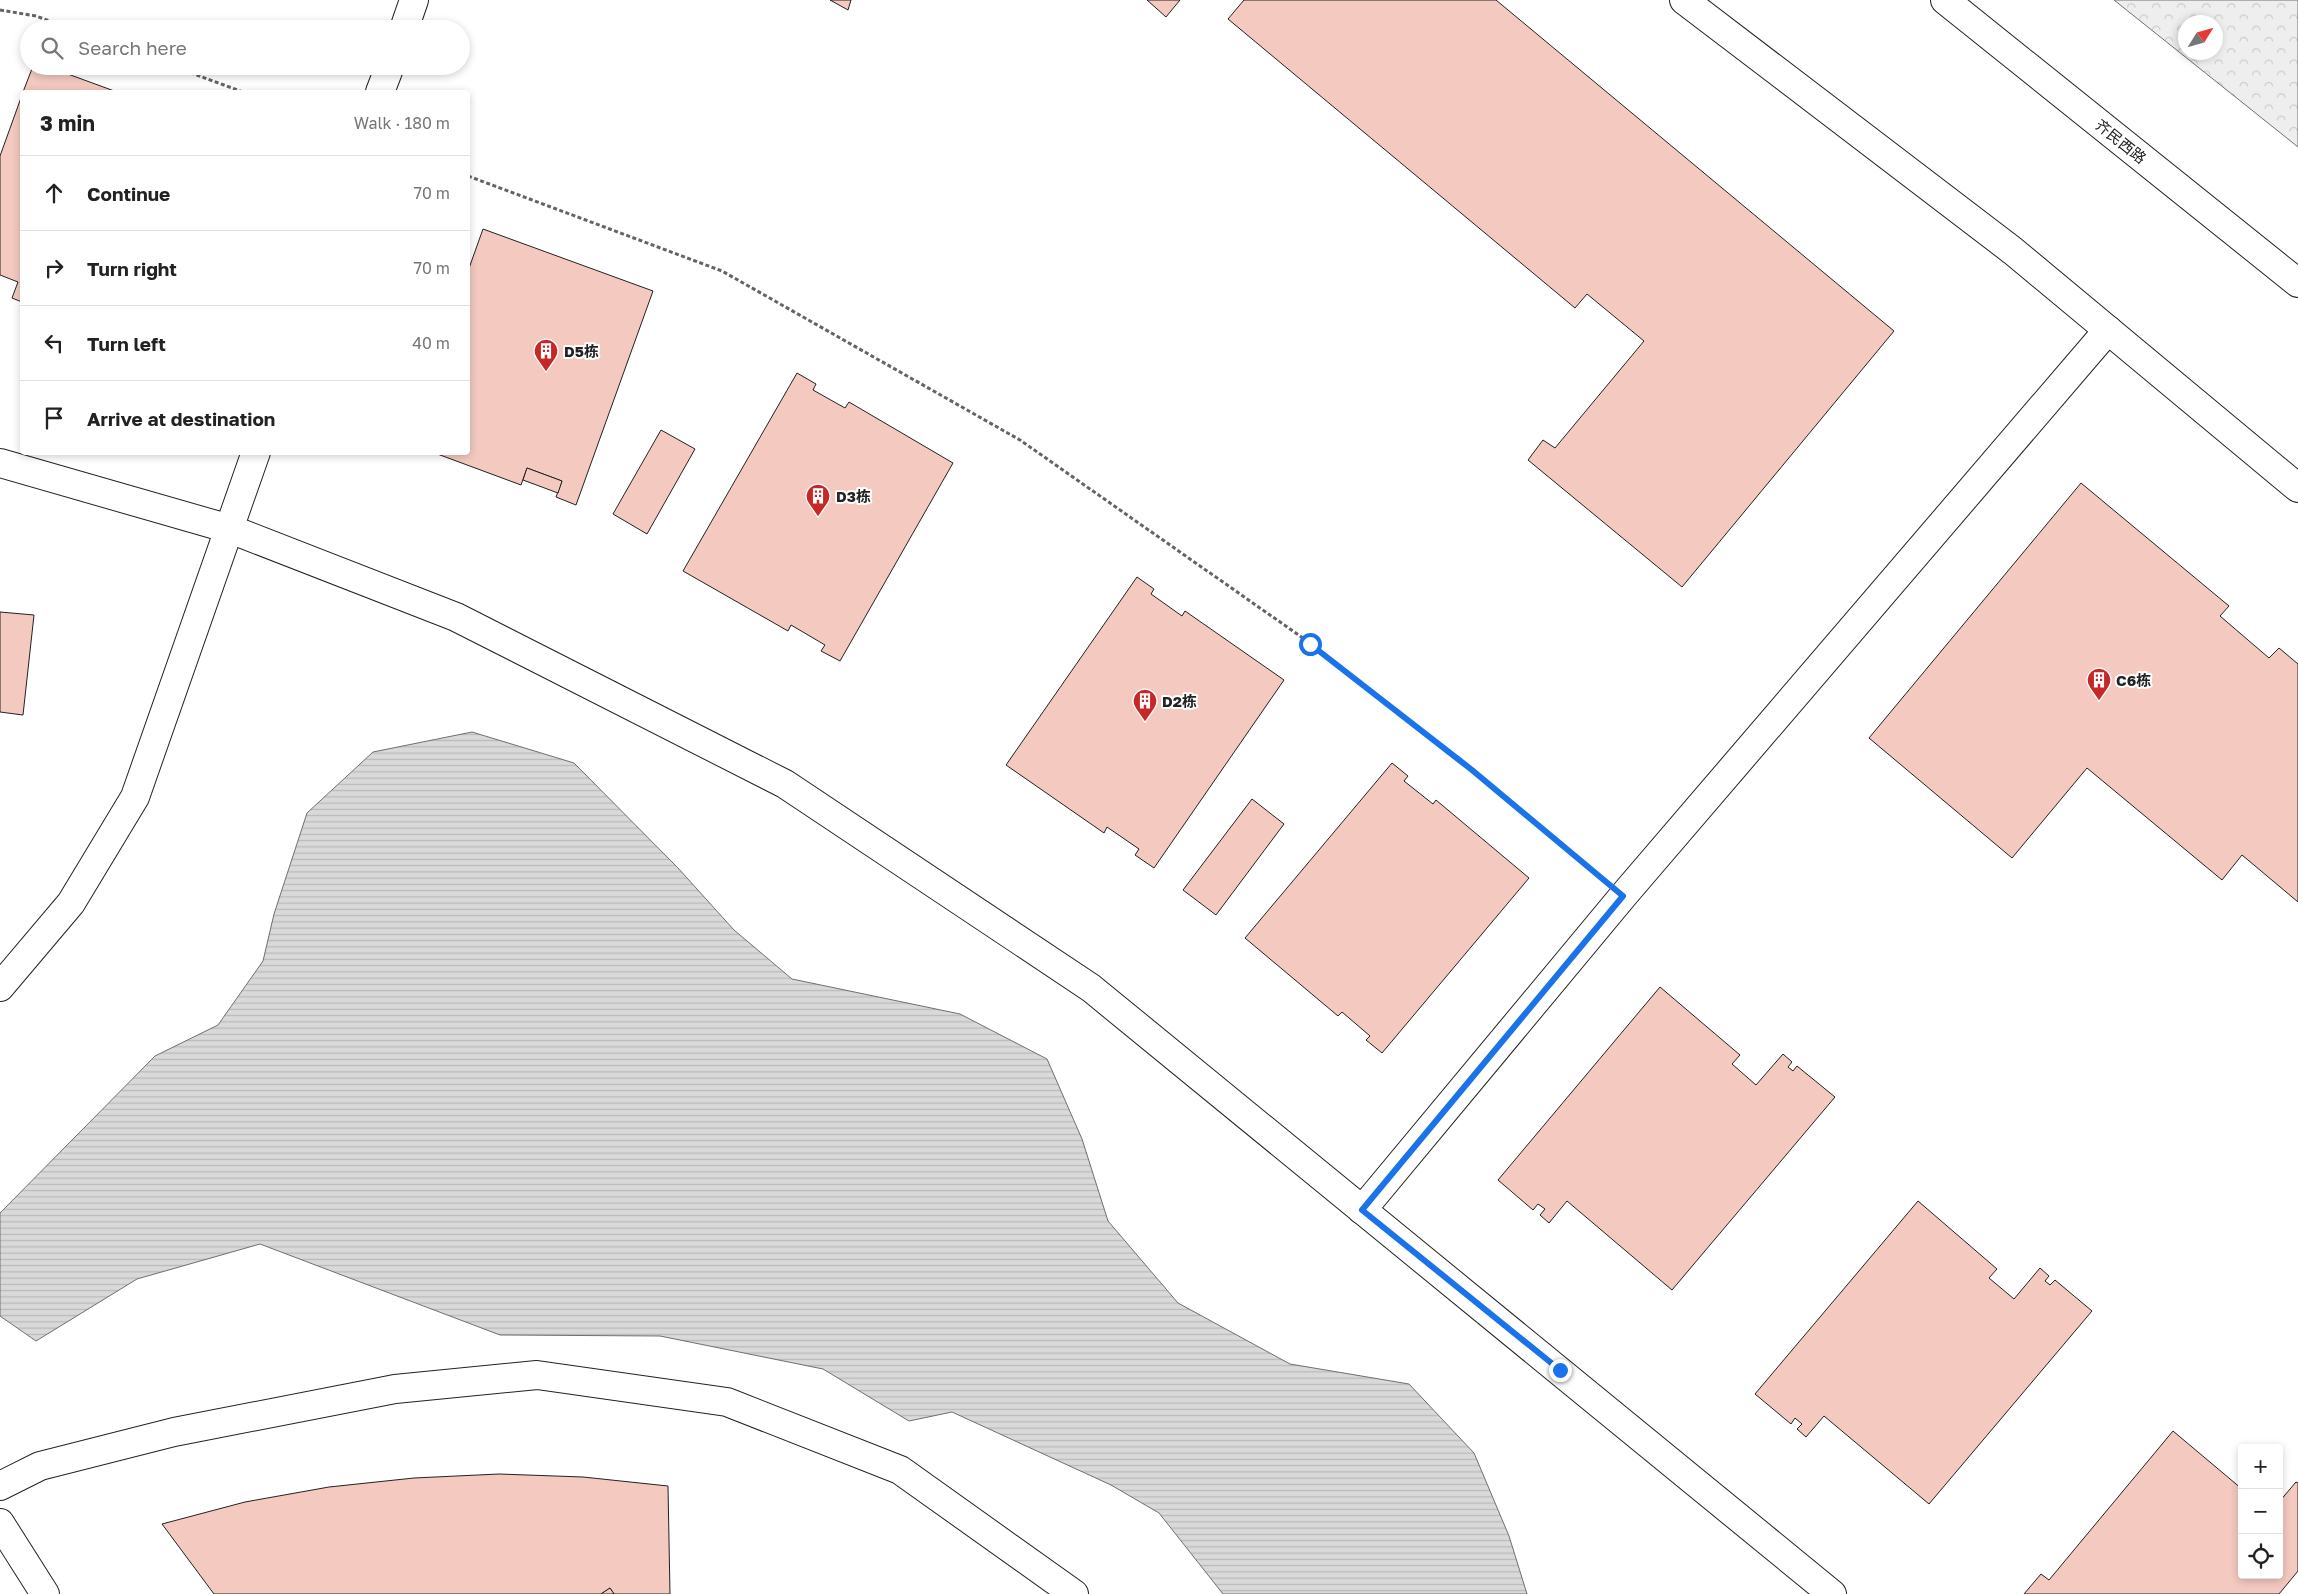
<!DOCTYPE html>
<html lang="en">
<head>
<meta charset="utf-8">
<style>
  body { margin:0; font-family:"Golos Text","Noto Sans SC",sans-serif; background:#f2f2f2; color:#222 }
  .controls { position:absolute; right:15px; bottom:15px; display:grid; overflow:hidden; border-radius:5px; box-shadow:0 2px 8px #0003 }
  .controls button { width:45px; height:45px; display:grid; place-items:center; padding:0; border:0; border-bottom:1px solid #e0e0e0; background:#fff; color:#222; font:25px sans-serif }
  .compass { position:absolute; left:2178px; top:15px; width:45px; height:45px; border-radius:50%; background:#fff; box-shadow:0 2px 8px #0003; rotate:53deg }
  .stop { position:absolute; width:15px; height:15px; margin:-11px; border:4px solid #1a73e8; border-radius:50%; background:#fff }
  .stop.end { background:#1a73e8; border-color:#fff; box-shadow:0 1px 5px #0008 }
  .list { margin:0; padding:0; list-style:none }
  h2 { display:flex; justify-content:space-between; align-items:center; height:65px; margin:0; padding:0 20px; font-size:21px }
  h2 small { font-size:16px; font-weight:400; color:#767676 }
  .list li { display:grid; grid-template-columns:32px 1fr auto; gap:15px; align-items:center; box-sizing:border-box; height:75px; padding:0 20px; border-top:1px solid #e0e0e0 }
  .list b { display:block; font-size:19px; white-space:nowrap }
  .list em { font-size:16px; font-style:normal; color:#767676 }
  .icon { flex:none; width:28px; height:28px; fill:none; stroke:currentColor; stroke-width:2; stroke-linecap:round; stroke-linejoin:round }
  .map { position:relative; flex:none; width:2298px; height:1594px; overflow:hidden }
  .search { position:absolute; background:#fff; box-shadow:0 2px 8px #0003; left:20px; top:20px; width:450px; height:55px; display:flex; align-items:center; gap:12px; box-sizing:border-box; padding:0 18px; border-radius:28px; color:#767676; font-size:19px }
  .panel { position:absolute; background:#fff; box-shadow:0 2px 8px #0003; left:20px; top:90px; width:450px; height:365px; border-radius:5px }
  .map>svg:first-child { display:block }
  .forest { fill:url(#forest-crowns); stroke:#6f6f6f; fill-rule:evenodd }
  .water { fill:url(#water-rules); stroke:#6f6f6f }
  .building { fill:#f3c9c0; stroke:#222 }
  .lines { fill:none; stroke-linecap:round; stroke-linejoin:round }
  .minor-casing { stroke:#222; stroke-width:30 }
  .path { stroke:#646464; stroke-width:3; stroke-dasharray:4 2.5; stroke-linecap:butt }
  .minor { stroke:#fff; stroke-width:28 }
  .route { stroke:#1a73e8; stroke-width:6 }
  .labels { text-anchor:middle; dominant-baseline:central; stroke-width:4; stroke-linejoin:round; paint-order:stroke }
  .street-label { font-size:15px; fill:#222; stroke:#fff }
  .poi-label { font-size:15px; font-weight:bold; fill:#222; stroke:#fff; text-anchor:start }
</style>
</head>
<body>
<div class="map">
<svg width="2298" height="1594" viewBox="0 0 2298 1594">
  <defs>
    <pattern id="forest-crowns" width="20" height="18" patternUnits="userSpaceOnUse" patternTransform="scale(1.25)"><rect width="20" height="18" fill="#eee"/><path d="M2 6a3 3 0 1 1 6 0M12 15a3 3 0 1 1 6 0" fill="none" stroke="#ccc"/></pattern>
    <pattern id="water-rules" width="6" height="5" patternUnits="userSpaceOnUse" patternTransform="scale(1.25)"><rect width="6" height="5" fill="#d9d9d9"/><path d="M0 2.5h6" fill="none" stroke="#bababa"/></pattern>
  </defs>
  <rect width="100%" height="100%" fill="#fff"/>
  <path class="forest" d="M2114 0H2298V147ZM2186 22H2216V52H2186Z"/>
  <path class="water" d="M472 732 574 763 678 868 734 930 792 979 960 1014 1047 1059 1082 1139 1108 1221 1178 1303 1290 1364 1409 1384 1474 1453 1509 1536 1527 1594H1223L1159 1513 1111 1485 952 1412 909 1421 823 1369 660 1336 500 1335 260 1244 137 1279 36 1341 0 1316V1213L155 1056 218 1025 263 961 274 914 307 813 373 752Z"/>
  <g class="building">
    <path d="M830 0H851L848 10Z"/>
    <path d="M1147 0H1180L1166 17Z"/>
    <path d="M1244 0H1496L1894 331 1682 587 1528 460 1543 440 1555 448 1644 341 1587 294 1575 308 1228 19Z"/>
    <path d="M33 66H46L117 92H23Z"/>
    <path d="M22 95V302L12 298 18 282 0 275V156Z"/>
    <path d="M483 229 653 291 576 505 556 497 562 481 527 468 521 485 432 452H468V271Z"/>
    <path d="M797 373 816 384 813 390 845 408 849 402 953 463 840 661 821 651 825 645 791 625 788 631 683 571Z"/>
    <path d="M661 430 695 449 647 534 613 514Z"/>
    <path d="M527 468 562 481 558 493 523 480Z"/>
    <path d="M2081 483 2229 606 2220 616 2269 658 2279 648 2298 664V902L2242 855 2222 880 2087 768 2012 858 1869 738Z"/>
    <path d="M1137 577 1154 589 1151 594 1182 616 1185 611 1284 680 1154 868 1135 855 1139 849 1107 827 1104 833 1006 765Z"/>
    <path d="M0 612 34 615 23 715 0 712Z"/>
    <path d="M1392 763 1408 776 1404 781 1433 804 1436 800 1529 878 1382 1053 1366 1040 1370 1036 1342 1012 1338 1016 1245 938Z"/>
    <path d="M1252 799 1284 824 1216 915 1183 890Z"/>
    <path d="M1660 987 1740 1055 1732 1064 1756 1085 1783 1054 1792 1062 1788 1067 1793 1071 1797 1066 1835 1097 1672 1290 1567 1201 1549 1223 1540 1215 1545 1209 1538 1204 1533 1210 1498 1180Z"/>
    <path d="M1918 1201 1997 1269 1989 1278 2014 1299 2040 1268 2049 1276 2045 1281 2050 1285 2055 1280 2092 1311 1929 1504 1824 1416 1806 1437 1797 1429 1802 1424 1795 1418 1791 1424 1755 1394Z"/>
    <path d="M2173 1431 2242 1489V1575H2279V1502L2296 1482 2298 1483V1571L2279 1594H2024L2041 1574 2049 1580Z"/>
    <path d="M499 1474 583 1477 668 1486 670 1594H614L610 1588 601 1594H214L162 1524 245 1502 329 1487 414 1478Z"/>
    <path d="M610 1588 614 1594H601Z"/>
  </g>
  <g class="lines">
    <defs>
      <g id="minor">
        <path d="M1684 0 2013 251 2298 488"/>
        <path d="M1945 0 2298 283"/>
        <path d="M404 29 414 0"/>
        <path d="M380 92 390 66"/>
        <path d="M0 463 230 529 456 617 785 784 1091 988 1832 1594"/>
        <path d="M0 987 71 903 135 797 256 452"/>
        <path d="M1362 1210 1623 896 2108 330"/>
        <path d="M0 1486 40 1466 174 1432 395 1389 537 1375 727 1402 900 1470 1074 1594"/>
        <path d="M0 1523 45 1594"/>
      </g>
    </defs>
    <use href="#minor" class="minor-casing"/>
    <g class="path">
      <path d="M0 10 36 16 71 29"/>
      <path d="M172 66 243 92"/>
      <path d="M468 176 722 271 1020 440 1310 643 1472 770 1597 875"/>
    </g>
    <use href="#minor" class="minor"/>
  </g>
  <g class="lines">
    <path class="route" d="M1310 644 1472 770 1623 896 1362 1210 1560 1370"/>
  </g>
  <defs>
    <symbol id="building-pin" viewBox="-11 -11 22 30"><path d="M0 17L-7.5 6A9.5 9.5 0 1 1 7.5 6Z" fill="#c62828" stroke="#fff"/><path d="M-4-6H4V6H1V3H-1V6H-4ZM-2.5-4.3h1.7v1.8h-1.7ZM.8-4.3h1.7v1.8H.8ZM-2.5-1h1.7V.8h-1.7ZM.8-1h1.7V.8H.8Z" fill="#fff"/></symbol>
  </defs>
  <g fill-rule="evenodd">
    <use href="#building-pin" x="532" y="337" width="28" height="38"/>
    <use href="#building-pin" x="804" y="482" width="28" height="38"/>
    <use href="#building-pin" x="2085" y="666" width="28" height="38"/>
    <use href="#building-pin" x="1131" y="687" width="28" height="38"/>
  </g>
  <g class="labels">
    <g class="street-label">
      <text transform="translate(2121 141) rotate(39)">齐民西路</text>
    </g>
    <g class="poi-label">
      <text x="564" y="351">D5栋</text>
      <text x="836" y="496">D3栋</text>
      <text x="2116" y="680">C6栋</text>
      <text x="1162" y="701">D2栋</text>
    </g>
  </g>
</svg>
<div class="controls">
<button>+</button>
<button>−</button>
<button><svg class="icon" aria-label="locate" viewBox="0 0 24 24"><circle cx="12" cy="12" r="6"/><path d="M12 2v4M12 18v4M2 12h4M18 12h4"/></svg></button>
</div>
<svg class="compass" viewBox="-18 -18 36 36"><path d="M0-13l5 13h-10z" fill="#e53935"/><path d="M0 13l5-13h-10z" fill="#767676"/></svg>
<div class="stop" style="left:1310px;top:644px"></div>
<div class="stop end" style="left:1560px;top:1370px"></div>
<div class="search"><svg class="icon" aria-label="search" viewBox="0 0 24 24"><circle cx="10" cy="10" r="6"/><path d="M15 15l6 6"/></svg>Search here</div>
<section class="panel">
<h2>3 min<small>Walk · 180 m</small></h2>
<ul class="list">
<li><svg class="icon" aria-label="ahead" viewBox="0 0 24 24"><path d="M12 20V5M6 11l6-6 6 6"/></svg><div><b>Continue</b></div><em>70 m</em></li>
<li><svg class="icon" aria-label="right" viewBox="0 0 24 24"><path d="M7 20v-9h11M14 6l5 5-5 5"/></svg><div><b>Turn right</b></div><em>70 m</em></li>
<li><svg class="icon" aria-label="left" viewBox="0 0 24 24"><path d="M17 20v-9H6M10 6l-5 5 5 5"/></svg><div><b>Turn left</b></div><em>40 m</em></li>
<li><svg class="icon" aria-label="arrive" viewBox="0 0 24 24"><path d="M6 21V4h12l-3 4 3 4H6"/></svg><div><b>Arrive at destination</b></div></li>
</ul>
</section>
</div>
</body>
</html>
